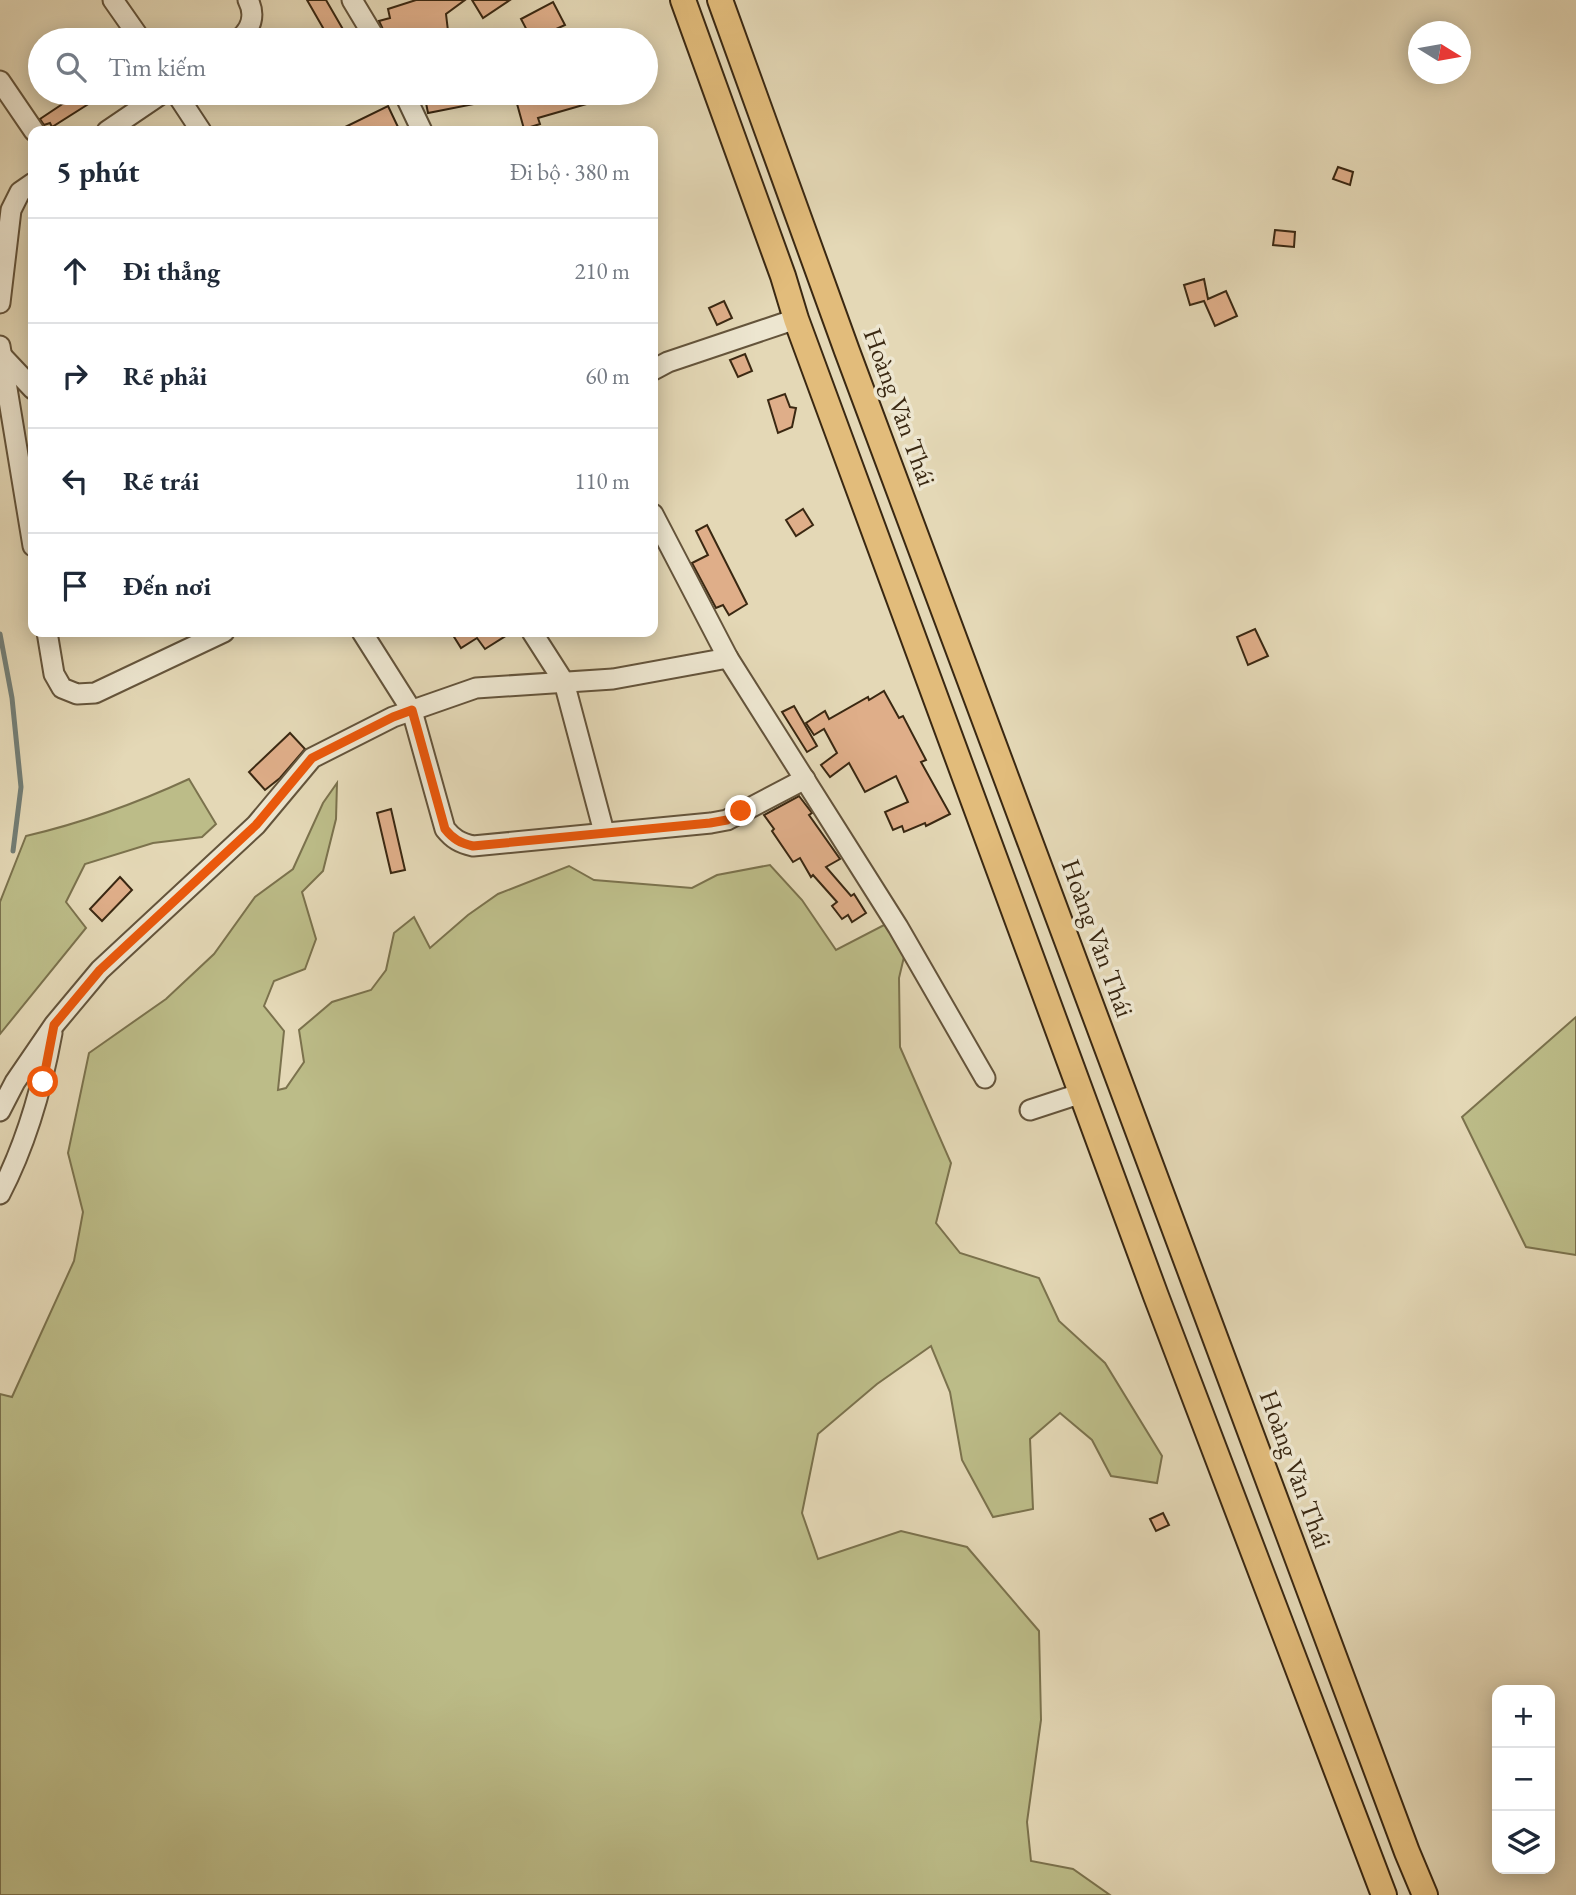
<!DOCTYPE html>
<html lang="vi">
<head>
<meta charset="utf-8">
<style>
  body { margin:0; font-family:"EB Garamond",serif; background:#f2f2f3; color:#1f2937 }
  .controls { position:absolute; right:21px; bottom:21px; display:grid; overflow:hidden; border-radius:14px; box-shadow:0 4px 18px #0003 }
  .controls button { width:63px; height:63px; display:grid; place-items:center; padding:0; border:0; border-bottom:2px solid #e0e1e3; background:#fff; color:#1f2937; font:35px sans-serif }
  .compass { position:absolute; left:1408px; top:21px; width:63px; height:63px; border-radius:50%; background:#fff; box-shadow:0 4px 18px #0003; rotate:101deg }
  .stop { position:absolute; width:21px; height:21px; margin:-16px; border:5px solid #ea580c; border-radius:50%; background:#fff }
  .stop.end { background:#ea580c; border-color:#fff; box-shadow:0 2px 7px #0008 }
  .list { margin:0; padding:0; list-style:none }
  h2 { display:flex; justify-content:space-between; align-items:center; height:91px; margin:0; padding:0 28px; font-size:30px }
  h2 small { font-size:23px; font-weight:400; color:#747a83 }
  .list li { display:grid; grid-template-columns:46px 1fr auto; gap:21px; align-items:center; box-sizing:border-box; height:105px; padding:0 28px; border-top:2px solid #e0e1e3 }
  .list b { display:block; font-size:26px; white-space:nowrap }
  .list em { font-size:23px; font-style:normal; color:#747a83 }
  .icon { flex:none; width:38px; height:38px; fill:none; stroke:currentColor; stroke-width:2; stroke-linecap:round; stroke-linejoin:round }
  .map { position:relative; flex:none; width:1576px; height:1895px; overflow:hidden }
  .search { position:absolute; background:#fff; box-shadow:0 4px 18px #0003; left:28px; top:28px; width:630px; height:77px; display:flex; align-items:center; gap:18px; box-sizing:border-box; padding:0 24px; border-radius:38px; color:#747a83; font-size:26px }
  .panel { position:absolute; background:#fff; box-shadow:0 4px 18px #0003; left:28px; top:126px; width:630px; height:511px; border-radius:14px }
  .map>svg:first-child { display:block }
  .green { fill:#bcbc88; stroke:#7b724d; stroke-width:2 }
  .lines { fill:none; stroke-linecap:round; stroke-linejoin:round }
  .stream { stroke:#737e76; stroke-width:5 }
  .building { fill:#dfae89; stroke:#3a2812; stroke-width:2 }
  .minor-casing { stroke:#64543b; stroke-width:23 }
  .major-casing { stroke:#3a2812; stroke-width:28 }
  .minor { stroke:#ede6d0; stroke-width:19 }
  .major { stroke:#e2bc7b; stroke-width:24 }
  .route { stroke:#ea580c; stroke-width:9 }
  .labels { text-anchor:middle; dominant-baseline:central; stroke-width:7; stroke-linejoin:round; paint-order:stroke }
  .street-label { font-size:26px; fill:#3a2812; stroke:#ede6d0 }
</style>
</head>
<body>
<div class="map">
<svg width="1576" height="1895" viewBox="0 0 1576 1895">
  <rect width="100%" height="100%" fill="#e4d8b6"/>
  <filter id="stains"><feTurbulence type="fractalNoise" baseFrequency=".00286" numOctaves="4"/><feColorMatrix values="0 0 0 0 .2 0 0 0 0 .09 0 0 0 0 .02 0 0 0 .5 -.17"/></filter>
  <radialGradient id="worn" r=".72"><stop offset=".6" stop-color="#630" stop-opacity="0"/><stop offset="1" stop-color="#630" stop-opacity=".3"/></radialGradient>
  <g class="green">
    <path d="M189 779 216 824 202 837 153 843 85 864 66 902 86 928 0 1034V902L26 836C82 823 137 803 189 779Z"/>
    <path d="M337 783 336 819 323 871 302 892 316 939 305 969 274 981 264 1006 284 1031 278 1090 286 1088 304 1062 299 1030 332 1002 371 990 386 970 394 933 414 917 430 948 468 915 498 894 569 866 594 880 692 888 717 875 770 865 802 900 836 950 886 924 907 944 899 978 900 1047 951 1163 936 1223 960 1253 1039 1278 1059 1321 1105 1363 1162 1456 1157 1483 1111 1476 1092 1440 1060 1413 1030 1439 1033 1509 993 1517 962 1460 950 1392 931 1346 877 1384 818 1434 802 1513 818 1559 901 1531 967 1547 1039 1631 1041 1720 1027 1822 1031 1861 1073 1869 1110 1895H0V1394L12 1397 74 1261 83 1212 68 1153 89 1053 166 999 214 954 255 897 293 869 323 803Z"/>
    <path d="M1576 1017V1255L1526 1247 1462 1117Z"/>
  </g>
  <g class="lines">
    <path class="stream" d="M0 634 12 698 21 787 13 851"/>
  </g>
  <g class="building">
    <path d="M307 0H326L348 38 358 34 362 40H330Z"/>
    <path d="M416 0H465L446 14 448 31 441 32V40H388L379 21 390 18 388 9Z"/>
    <path d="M472 0H510L483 18Z"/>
    <path d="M553 2 565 25 532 40 521 19Z"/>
    <path d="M79 93H83L90 103 52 127 50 123 44 125 40 119Z"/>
    <path d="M448 93H472L474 104 428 113 425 98Z"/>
    <path d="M514 93H611V97L538 118 540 124 524 129Z"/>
    <path d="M388 106 398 127 390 131H337Z"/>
    <path d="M1338 167 1353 172 1350 185 1333 179Z"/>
    <path d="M1275 230 1295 232 1294 247 1273 245Z"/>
    <path d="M1204 279 1208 299 1226 291 1237 316 1215 326 1204 301 1190 305 1184 285Z"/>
    <path d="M724 301 732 318 717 325 709 308Z"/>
    <path d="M745 354 752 371 738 377 730 360Z"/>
    <path d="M785 394 790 407 796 408 792 427 778 433 768 400Z"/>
    <path d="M803 509 813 525 796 536 786 520Z"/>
    <path d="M707 525 747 604 729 615 723 605 716 608 692 563 708 555 696 531Z"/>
    <path d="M1255 629 1268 656 1248 665 1237 637Z"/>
    <path d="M451 632H512L485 649 477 638 461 648Z"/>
    <path d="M884 691 899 718 903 716 926 760 921 762 950 814 926 826 925 823 904 832 902 826 893 830 885 812 908 802 896 776 865 792 849 763 830 777 821 765 837 753 824 729 814 735 806 723 825 711 829 719 868 697 869 700Z"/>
    <path d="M794 706 817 746 807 752 782 712Z"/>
    <path d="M290 733 305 749 280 778 265 790 249 772Z"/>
    <path d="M799 796 812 813 809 815 840 859 826 867 851 896 854 894 866 913 852 922 848 915 842 919 832 906 837 902 813 875 811 877 800 858 793 862 772 831 774 829 764 815Z"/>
    <path d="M391 809 405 870 391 873 377 813Z"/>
    <path d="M120 877 132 890 102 921 90 909Z"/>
    <path d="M1163 1513 1169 1525 1156 1531 1150 1519Z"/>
  </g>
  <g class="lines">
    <defs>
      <g id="minor">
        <path d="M113 0 141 40"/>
        <path d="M352 0 376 40"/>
        <path d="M238 40C251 30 256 15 248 0"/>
        <path d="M0 81 34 131"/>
        <path d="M176 93 201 131"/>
        <path d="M404 93 422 131"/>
        <path d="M107 131 163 93"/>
        <path d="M0 303 11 210 20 192 33 183"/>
        <path d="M0 346 33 546"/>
        <path d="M1 355 33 389"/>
        <path d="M653 370 668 362 796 319"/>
        <path d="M653 514 728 658 898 927 985 1078"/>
        <path d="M47 632 54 674 62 688 77 694 95 693 224 632"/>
        <path d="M362 632 412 711 445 829C453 839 460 843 473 846L711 823 727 820 805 779"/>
        <path d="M532 632 564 682 604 832"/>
        <path d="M1030 1110 1082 1093"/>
        <path d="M0 1111 15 1082 54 1025 100 970 256 825 312 758 393 717 476 688 613 679 728 658"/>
        <path d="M0 1194C26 1144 42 1088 52 1033"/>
      </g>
      <g id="major">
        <path d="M683 0 783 276 796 319 1156 1296 1384 1895"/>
        <path d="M720 0 847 351 1407 1852 1425 1895"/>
      </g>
    </defs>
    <use href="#minor" class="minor-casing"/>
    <use href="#major" class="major-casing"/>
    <use href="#minor" class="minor"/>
    <use href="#major" class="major"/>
  </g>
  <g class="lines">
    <path class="route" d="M43 1082 54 1025 100 970 256 825 312 758 393 717 412 710 445 829C453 839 460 843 473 846L710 823 727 820 741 811"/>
  </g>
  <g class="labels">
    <g class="street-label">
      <text transform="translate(900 407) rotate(70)">Hoàng Văn Thái</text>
      <text transform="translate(1098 938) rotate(70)">Hoàng Văn Thái</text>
      <text transform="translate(1296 1469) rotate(70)">Hoàng Văn Thái</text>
    </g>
  </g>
  <rect width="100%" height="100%" filter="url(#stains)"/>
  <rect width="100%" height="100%" fill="url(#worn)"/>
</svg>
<div class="controls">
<button>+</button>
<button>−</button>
<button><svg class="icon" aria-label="layers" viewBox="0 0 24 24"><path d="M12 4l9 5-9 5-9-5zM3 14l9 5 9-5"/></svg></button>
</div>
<svg class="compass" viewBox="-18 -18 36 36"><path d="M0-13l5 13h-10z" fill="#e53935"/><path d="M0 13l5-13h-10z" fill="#747a83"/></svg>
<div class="stop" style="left:43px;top:1082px"></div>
<div class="stop end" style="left:741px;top:811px"></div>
<div class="search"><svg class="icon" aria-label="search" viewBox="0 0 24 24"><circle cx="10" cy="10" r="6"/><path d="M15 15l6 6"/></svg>Tìm kiếm</div>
<section class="panel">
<h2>5 phút<small>Đi bộ · 380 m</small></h2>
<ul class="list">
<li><svg class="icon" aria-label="ahead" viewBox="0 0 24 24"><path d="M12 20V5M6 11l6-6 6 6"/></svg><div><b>Đi thẳng</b></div><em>210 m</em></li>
<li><svg class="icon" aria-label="right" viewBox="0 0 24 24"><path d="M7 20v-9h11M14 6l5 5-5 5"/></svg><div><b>Rẽ phải</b></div><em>60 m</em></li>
<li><svg class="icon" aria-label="left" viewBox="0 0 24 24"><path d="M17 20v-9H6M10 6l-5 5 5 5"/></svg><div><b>Rẽ trái</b></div><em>110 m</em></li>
<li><svg class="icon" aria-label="arrive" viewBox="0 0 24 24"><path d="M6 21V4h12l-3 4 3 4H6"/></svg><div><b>Đến nơi</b></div></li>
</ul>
</section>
</div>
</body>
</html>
